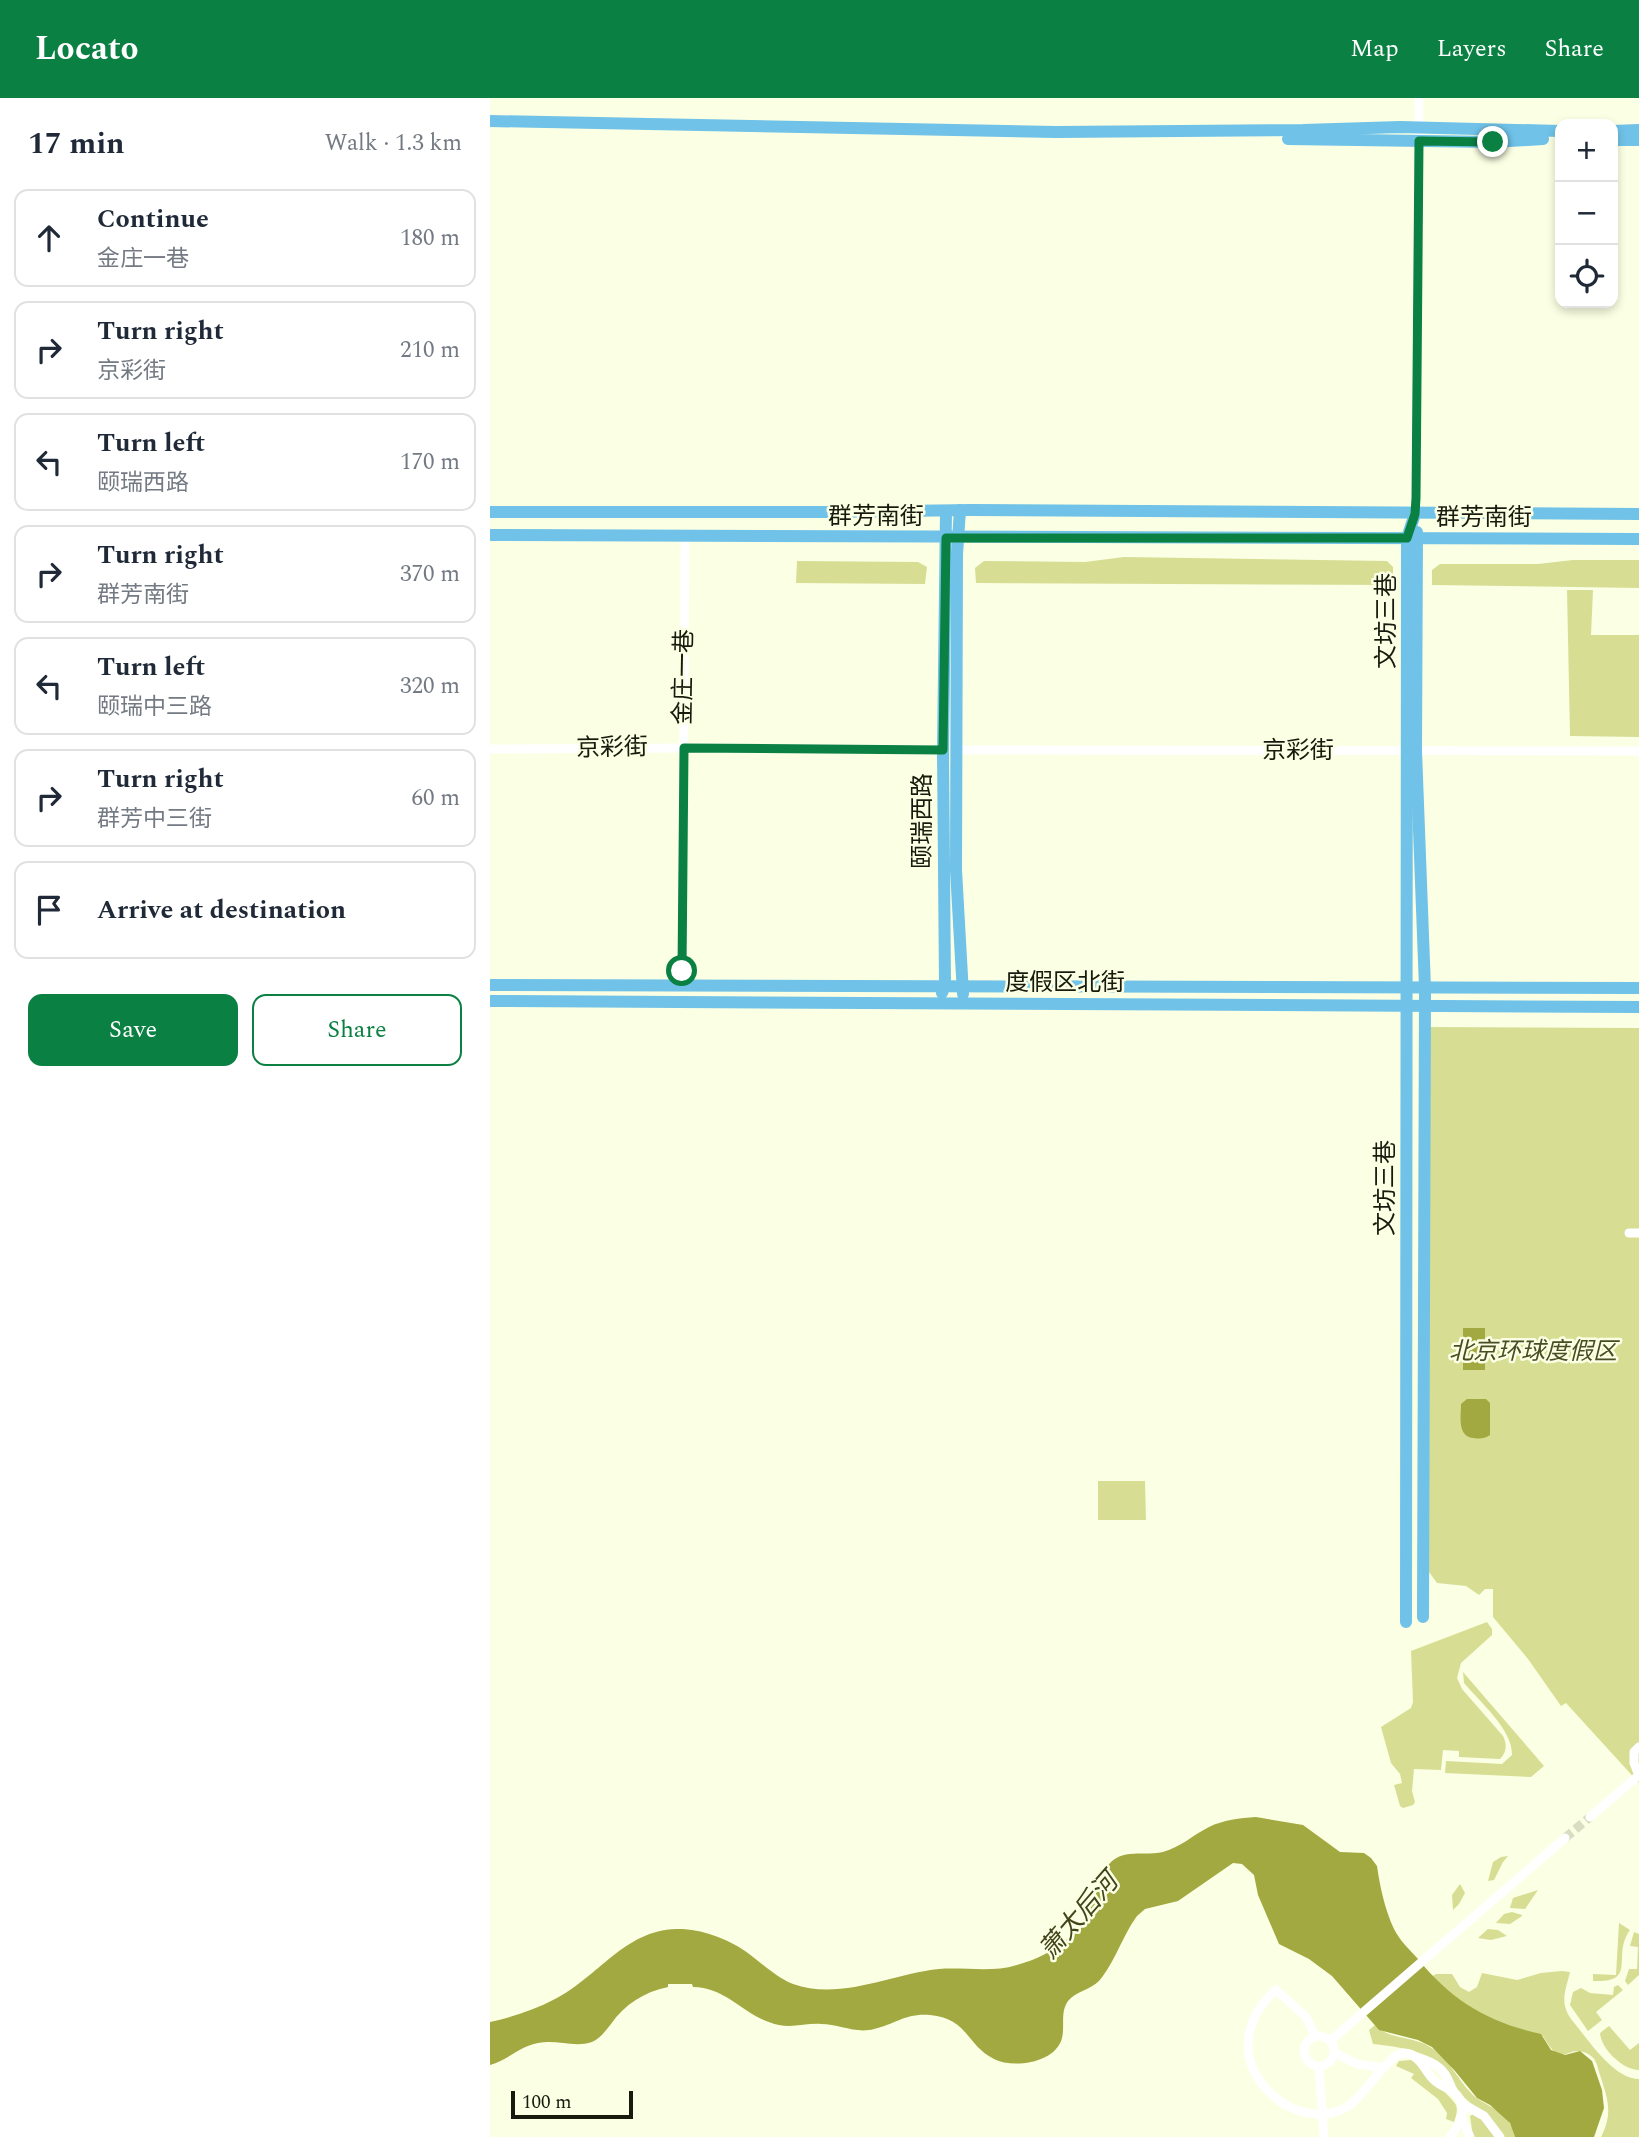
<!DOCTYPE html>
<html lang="en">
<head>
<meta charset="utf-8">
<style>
  body { margin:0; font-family:Spectral,"Noto Sans SC",serif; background:#f6f6f7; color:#1f2937 }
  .controls { position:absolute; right:21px; top:21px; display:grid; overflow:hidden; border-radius:14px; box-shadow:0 4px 10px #0003 }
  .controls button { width:63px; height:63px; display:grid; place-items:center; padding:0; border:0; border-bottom:2px solid #e0e1e3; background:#fff; color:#1f2937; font:35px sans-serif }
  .scale { position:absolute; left:21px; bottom:18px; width:122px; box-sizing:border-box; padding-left:7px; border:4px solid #191a0e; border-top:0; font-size:19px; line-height:24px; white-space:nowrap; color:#191a0e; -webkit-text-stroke:5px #fbffe3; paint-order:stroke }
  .stop { position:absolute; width:21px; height:21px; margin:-16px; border:5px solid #0b8043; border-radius:50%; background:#fff }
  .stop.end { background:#0b8043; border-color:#fff; box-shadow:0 2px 7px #0008 }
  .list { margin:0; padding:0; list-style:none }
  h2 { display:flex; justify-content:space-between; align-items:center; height:91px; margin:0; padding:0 28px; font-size:30px }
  h2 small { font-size:23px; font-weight:400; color:#747a83 }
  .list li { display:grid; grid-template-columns:46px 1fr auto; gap:21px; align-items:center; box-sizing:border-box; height:98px; margin:0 14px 14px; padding:0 14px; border:2px solid #e0e1e3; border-radius:14px }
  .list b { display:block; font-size:26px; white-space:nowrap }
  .list p { margin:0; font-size:23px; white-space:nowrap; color:#747a83 }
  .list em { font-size:23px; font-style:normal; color:#747a83 }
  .actions { display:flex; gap:14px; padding:21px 28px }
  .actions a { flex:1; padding:16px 0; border:2px solid #0b8043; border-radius:14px; text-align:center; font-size:24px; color:#0b8043 }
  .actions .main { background:#0b8043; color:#fff }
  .icon { flex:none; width:38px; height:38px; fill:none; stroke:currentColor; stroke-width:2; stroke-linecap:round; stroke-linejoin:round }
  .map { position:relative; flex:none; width:1149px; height:2039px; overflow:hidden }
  header { display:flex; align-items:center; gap:42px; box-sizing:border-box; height:98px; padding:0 35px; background:#0b8043; color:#fff }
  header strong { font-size:33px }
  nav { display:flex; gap:38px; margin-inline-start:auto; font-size:24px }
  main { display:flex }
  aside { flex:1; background:#fff }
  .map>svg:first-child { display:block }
  .green { fill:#d7de94 }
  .water { fill:#a2a940 }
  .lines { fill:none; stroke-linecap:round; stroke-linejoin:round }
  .minor-tunnel { stroke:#d9ddc3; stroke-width:9; stroke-dasharray:9 4.5; stroke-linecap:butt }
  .minor { stroke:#fff; stroke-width:9 }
  .major { stroke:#70c2e8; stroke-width:12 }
  .route { stroke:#0b8043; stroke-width:9 }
  .labels { text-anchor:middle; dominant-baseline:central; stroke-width:5; stroke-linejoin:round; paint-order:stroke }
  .street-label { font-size:24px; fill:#191a0e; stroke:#fbffe3 }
  .park-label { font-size:24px; font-style:italic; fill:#494d22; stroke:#fbffe3 }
  .water-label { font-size:26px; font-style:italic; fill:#42451a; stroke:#fbffe3 }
</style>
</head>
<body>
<header>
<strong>Locato</strong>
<nav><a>Map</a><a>Layers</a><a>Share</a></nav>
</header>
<main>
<aside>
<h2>17 min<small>Walk · 1.3 km</small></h2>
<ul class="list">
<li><svg class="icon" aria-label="ahead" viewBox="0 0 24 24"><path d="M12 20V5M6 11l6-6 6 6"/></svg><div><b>Continue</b><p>金庄一巷</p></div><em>180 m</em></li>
<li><svg class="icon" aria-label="right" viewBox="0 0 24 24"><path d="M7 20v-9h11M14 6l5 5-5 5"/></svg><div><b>Turn right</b><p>京彩街</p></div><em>210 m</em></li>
<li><svg class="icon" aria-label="left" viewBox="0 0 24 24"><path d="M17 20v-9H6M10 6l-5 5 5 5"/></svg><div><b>Turn left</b><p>颐瑞西路</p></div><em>170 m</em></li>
<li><svg class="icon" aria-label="right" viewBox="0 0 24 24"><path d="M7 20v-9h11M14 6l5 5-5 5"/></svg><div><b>Turn right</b><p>群芳南街</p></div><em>370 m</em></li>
<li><svg class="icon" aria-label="left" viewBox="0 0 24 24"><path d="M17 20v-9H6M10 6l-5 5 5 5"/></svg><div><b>Turn left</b><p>颐瑞中三路</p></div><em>320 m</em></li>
<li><svg class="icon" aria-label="right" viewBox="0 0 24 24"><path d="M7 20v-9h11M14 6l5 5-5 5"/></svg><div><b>Turn right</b><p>群芳中三街</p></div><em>60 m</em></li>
<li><svg class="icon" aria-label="arrive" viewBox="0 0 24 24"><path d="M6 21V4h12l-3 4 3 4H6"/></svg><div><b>Arrive at destination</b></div></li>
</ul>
<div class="actions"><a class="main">Save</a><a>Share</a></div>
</aside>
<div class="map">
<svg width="1149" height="2039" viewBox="0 0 1149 2039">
  <rect width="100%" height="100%" fill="#fbffe3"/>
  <g class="green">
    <path d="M634 459 897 463 903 469V487L486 485 485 470 494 463 595 464Z"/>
    <path d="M1083 462H1149V490L942 487V472L950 466H1048Z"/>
    <path d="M307 463 428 464 437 469 435 486 306 485Z"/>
    <path d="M1077 492H1103L1101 537H1149V639L1080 638Z"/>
    <path d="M938 929 1149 930V1685L1076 1605 1071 1608 1038 1561 1003 1519V1491H995L989 1497 976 1488 947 1485 939 1474Z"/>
    <path d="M608 1383H655L656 1422H608Z"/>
    <path d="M997 1524 1002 1531V1537L971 1565 967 1580 972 1591 1013 1638C1017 1646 1017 1654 1010 1661L969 1659V1653L953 1652 951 1672 924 1671 922 1693 925 1704 923 1707 913 1710 910 1708 904 1687 912 1685 910 1676 901 1665 891 1629 921 1610 923 1604 921 1553Z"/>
    <path d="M973 1574 1054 1668 1041 1679 955 1675 956 1663 1012 1666 1022 1657C1023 1632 990 1604 974 1585Z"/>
    <path d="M1018 1758 1013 1764 1004 1782 998 1783 1003 1764 1011 1759Z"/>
    <path d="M970 1786 975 1795 969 1806 963 1812 962 1797Z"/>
    <path d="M1048 1792 1035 1811 1020 1810 1023 1800Z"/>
    <path d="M1022 1814 1032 1817V1818L1020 1826 1006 1825 1014 1816Z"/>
    <path d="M1129 1825 1140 1832C1121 1858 1149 1885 1103 1883V1876L1126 1877Z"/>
    <path d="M998 1831 1008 1832 1017 1838 1001 1842 988 1840Z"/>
    <path d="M1144 1834 1149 1836V1877L1138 1887 1135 1883 1139 1871H1147L1148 1849 1140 1848Z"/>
    <path d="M1072 1873 1080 1874C1076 1892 1069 1904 1081 1921 1097 1940 1123 1981 1149 1981V2039H1111C1124 2014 1117 1999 1109 1974 1107 1967 1106 1960 1098 1956 1076 1944 1074 1975 1053 1938 1007 1925 976 1913 941 1879L946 1876H962L970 1889 979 1894 987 1889 992 1875 1027 1882 1051 1875Z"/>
    <path d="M1128 1887 1133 1892 1106 1914 1112 1922 1098 1933 1080 1907 1083 1894 1091 1890 1100 1895 1123 1897 1124 1889Z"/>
    <path d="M885 1927C898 1942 924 1938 940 1949 960 1961 968 1983 984 1998 995 2007 1010 2011 1019 2024 1022 2028 1023 2034 1025 2039H1014C1004 2021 990 2014 976 2001 967 1994 964 1982 958 1974 940 1952 909 1949 883 1946L879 1932Z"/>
    <path d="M1119 1928 1140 1952 1149 1945V1972C1133 1972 1111 1951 1110 1935Z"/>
    <path d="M921 1962C925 1964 965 2003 966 2007 968 2013 966 2018 964 2024L956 2021 957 2015 948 2001 921 1980 924 1976 906 1968 909 1963Z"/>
    <path d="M984 2016 995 2022 1006 2039H983L980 2018Z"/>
  </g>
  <g class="water">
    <rect x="973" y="1230" width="22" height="42"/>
    <path d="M977 1301H996L1000 1305V1337C994 1341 990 1341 983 1340 967 1338 971 1318 971 1306Z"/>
    <path d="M766 1719 813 1727 850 1754 874 1755 881 1760 887 1768C890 1789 895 1812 904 1831 910 1843 919 1851 928 1861 962 1903 998 1924 1051 1936L1061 1952 1075 1957 1090 1953 1102 1963 1112 1992 1114 2010 1104 2039H1025L1020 2025 1000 2007 987 2000 965 1973 942 1949 928 1942 889 1932 842 1878 819 1861 789 1846 768 1797 764 1777 752 1766 743 1765 688 1803 655 1811 647 1818C633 1837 624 1866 609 1883 600 1892 586 1893 578 1903 570 1914 575 1928 572 1940 566 1965 523 1971 504 1961 476 1947 479 1921 440 1917 415 1915 406 1926 384 1931 366 1936 349 1926 331 1926 317 1925 303 1930 289 1927 256 1921 238 1889 203 1889L202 1886H178V1889C154 1894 135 1906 121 1926 115 1933 111 1940 102 1944 84 1950 66 1941 48 1945 30 1948 18 1962 0 1967V1924C23 1919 44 1912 65 1901 107 1880 135 1832 186 1831 208 1830 237 1840 255 1853 271 1864 285 1879 303 1886 350 1903 401 1876 449 1871 476 1869 501 1875 527 1867 566 1856 592 1835 606 1796 610 1785 612 1772 622 1763 636 1751 656 1758 673 1754 691 1749 703 1737 719 1729 733 1722 750 1720 766 1719Z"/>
  </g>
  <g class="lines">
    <path class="minor-tunnel" d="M1075 1740 1100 1719"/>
    <g class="minor">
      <path d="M925 416 929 0"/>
      <path d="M0 651 193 650 453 652"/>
      <path d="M466 652 1149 653"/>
      <path d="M192 887 195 438"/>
      <path d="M1139 1135H1149"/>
      <path d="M1149 1649 1144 1654V1665L1149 1678"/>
      <path d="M1100 1719 1148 1678"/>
      <circle cx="829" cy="1953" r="15"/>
      <path d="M825 1938 816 1919 786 1892C766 1909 755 1932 759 1958 767 1999 818 2031 857 2009 873 2000 899 1955 914 1955 930 1955 934 1973 944 1982 949 1987 956 1989 962 1993 980 2005 971 2026 960 2039"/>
      <path d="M840 1943 1075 1740"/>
      <path d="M845 1955 867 1966 894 1970"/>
      <path d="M928 1961C947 1963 958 1975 962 1993"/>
      <path d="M829 1969 834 2039"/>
      <path d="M971 2005 994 2018 1010 2039"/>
      <path d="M972 2021 980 2039"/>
    </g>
    <g class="major">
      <path d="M0 23 566 34 813 32 910 29 1070 33"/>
      <path d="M1123 33 1149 32"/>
      <path d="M798 41 1003 44 1053 41"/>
      <path d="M1127 42H1149"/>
      <path d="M470 412 467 456 466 772 473 896"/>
      <path d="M0 414H339L482 412 1149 416"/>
      <path d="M927 434 926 653 935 890 933 1519"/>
      <path d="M0 437 1149 441"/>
      <path d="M0 887 1149 890"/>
      <path d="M452 895 455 887 453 652 456 413"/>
      <path d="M0 903 1149 909"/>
      <path d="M916 1524 917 440 925 416"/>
    </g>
  </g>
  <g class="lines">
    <path class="route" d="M192 873 194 650 453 652 456 440H917L925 416 926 400 929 43 1003 44"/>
  </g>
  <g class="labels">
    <g class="street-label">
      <text x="386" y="419">群芳南街</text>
      <text x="994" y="420">群芳南街</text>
      <text transform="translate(897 523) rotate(-90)">文坊三巷</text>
      <text transform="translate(194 579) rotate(-89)">金庄一巷</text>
      <text transform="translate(122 650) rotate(-1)">京彩街</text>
      <text x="808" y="653">京彩街</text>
      <text transform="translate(433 723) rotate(-90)">颐瑞西路</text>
      <text x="575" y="885">度假区北街</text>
      <text transform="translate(896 1090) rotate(-90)">文坊三巷</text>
    </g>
    <g class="park-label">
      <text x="1043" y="1254">北京环球度假区</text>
    </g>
    <g class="water-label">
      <text transform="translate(589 1818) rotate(-49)">萧太后河</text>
    </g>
  </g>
</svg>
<div class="controls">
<button>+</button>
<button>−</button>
<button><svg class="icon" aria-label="locate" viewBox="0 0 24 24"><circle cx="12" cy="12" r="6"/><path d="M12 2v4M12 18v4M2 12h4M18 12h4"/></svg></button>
</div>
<div class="scale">100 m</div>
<div class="stop" style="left:192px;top:873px"></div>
<div class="stop end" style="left:1003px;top:44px"></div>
</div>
</main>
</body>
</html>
